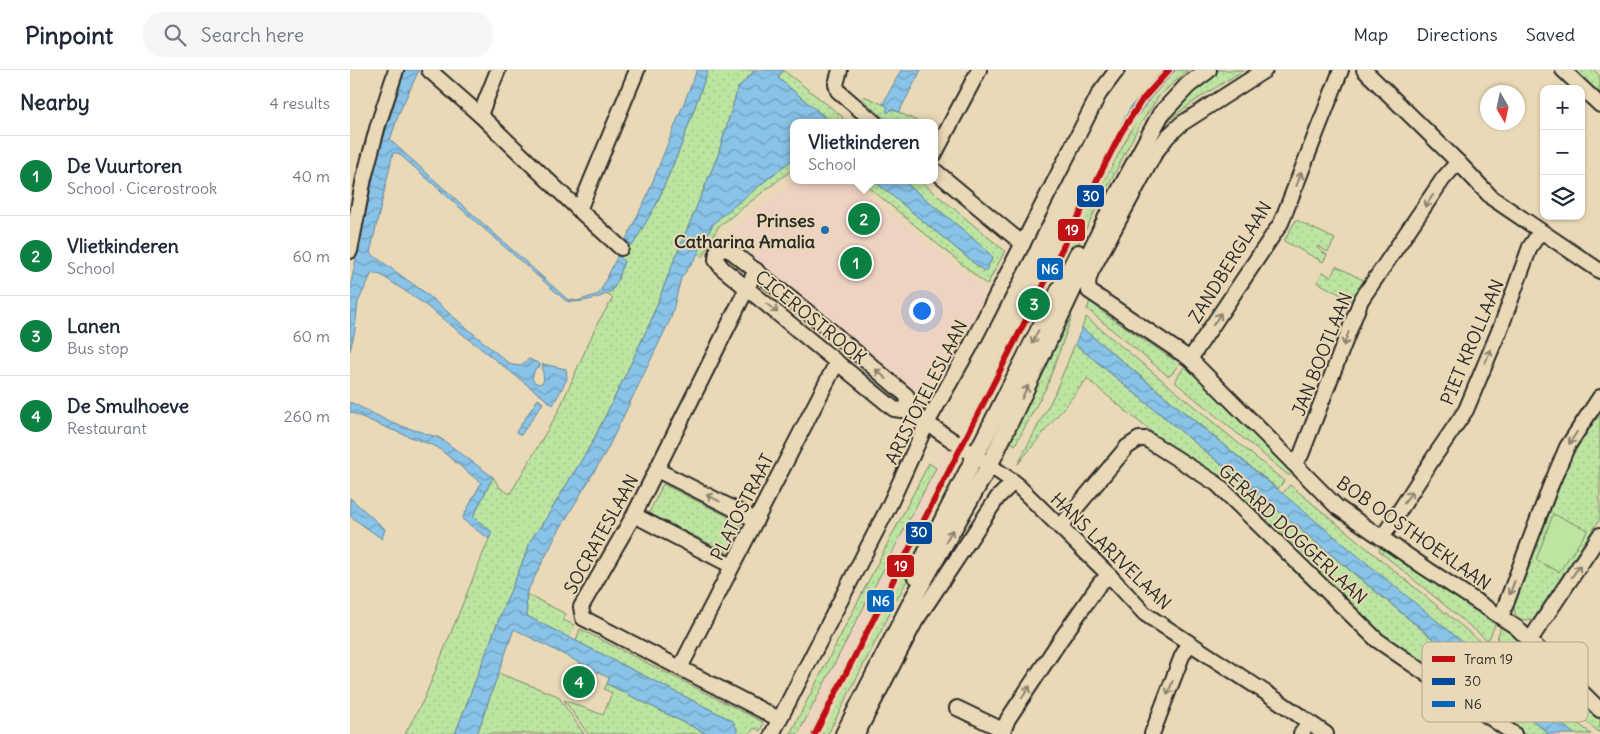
<!DOCTYPE html>
<html lang="en">
<head>
<meta charset="utf-8">
<style>
  body { margin:0; font-family:Delius,sans-serif; background:#f6f6f7; color:#1f2937 }
  .controls { position:absolute; right:15px; top:15px; display:grid; overflow:hidden; border-radius:10px; box-shadow:0 1px 4px #0004 }
  .controls button { width:45px; height:45px; display:grid; place-items:center; padding:0; border:0; border-bottom:1px solid #e0e1e3; background:#fff; color:#1f2937; font:25px sans-serif }
  .compass { position:absolute; left:1130px; top:15px; width:45px; height:45px; border-radius:50%; background:#fff; box-shadow:0 1px 4px #0004; rotate:171deg }
  .you { position:absolute; left:571px; top:240px; width:18px; height:18px; margin:-12px; border:4px solid #fff; border-radius:50%; background:#1a73e8; box-shadow:0 0 0 8px #1a73e833 }
  .badge { display:grid; place-items:center; width:32px; height:32px; border-radius:50%; background:#0b8043; color:#fff; font-size:16px; font-weight:700 }
  .pin { position:absolute; translate:-50% -50%; border:2px solid #fff; box-shadow:0 1px 5px #0006 }
  .popup { position:absolute; left:440px; top:49px; width:148px; height:65px; box-sizing:border-box; display:grid; place-content:center; border-radius:10px; background:#fff; filter:drop-shadow(0 1px 4px #0005); font-size:16px; white-space:nowrap; color:#747a83 }
  .popup b { font-size:19px; color:#1f2937 }
  .popup::after { content:''; position:absolute; left:50%; top:100%; margin-left:-10px; border:10px solid transparent; border-top-color:#fff }
  .list { margin:0; padding:0; list-style:none }
  h2 { display:flex; justify-content:space-between; align-items:center; height:65px; margin:0; padding:0 20px; font-size:21px }
  h2 small { font-size:16px; font-weight:400; color:#747a83 }
  .list li { display:grid; grid-template-columns:32px 1fr auto; gap:15px; align-items:center; box-sizing:border-box; height:80px; padding:0 20px; border-top:1px solid #e0e1e3 }
  .list b { display:block; font-size:19px; white-space:nowrap }
  .list p { margin:0; font-size:16px; white-space:nowrap; color:#747a83 }
  .list em { font-size:16px; font-style:normal; color:#747a83 }
  .icon { flex:none; width:28px; height:28px; fill:none; stroke:currentColor; stroke-width:2; stroke-linecap:round; stroke-linejoin:round }
  .map { position:relative; flex:none; width:1250px; height:664px; overflow:hidden }
  header { display:flex; align-items:center; gap:30px; box-sizing:border-box; height:70px; padding:0 25px; background:#fff; border-bottom:1px solid #e0e1e3 }
  header strong { font-size:24px }
  nav { display:flex; gap:28px; margin-inline-start:auto; font-size:18px }
  .search { width:350px; height:45px; background:#f6f6f7; display:flex; align-items:center; gap:12px; box-sizing:border-box; padding:0 18px; border-radius:20px; color:#747a83; font-size:19px }
  main { display:flex }
  aside { flex:1; background:#fff }
  .map>svg:first-child { display:block }
  .built { fill:#eed2c2 }
  .green { fill:url(#green-dots); stroke:#748866 }
  .pitch { fill:#bde5a1; stroke:#748866 }
  .water { fill:url(#water-waves); stroke:#63869c }
  .lines { fill:none; stroke-linecap:round; stroke-linejoin:round }
  .minor-casing { stroke:#2b2b2b; stroke-width:18 }
  .tertiary-casing { stroke:#2b2b2b; stroke-width:20 }
  .minor { stroke:#ead9b6; stroke-width:14 }
  .tertiary { stroke:#ead9b6; stroke-width:16 }
  .bus-1-casing { stroke:#ead9b6; stroke-width:10 }
  .bus-2-casing { stroke:#ead9b6; stroke-width:10 }
  .bus-1 { stroke:#004899; stroke-width:6 }
  .bus-2 { stroke:#0065bd; stroke-width:6 }
  .tram-1-casing { stroke:#ead9b6; stroke-width:10 }
  .tram-1 { stroke:#c01115; stroke-width:6 }
  .oneway { stroke:#8a8270 }
  .poi-dot { fill:#1f6fb2; stroke:#ead9b6; stroke-width:2 }
  .labels { text-anchor:middle; dominant-baseline:central; stroke-width:4; stroke-linejoin:round; paint-order:stroke }
  .poi-label { font-size:18px; font-weight:bold; fill:#2b2b2b; stroke:#ead9b6; text-anchor:end }
  .street-label { font-size:18px; fill:#2b2b2b; stroke:#ead9b6 }
  .key { fill:#ead9b6; stroke:#b1a58c; stroke-width:1 }
  .key-label { font-size:14px; fill:#2b2b2b }
  .line-badge { stroke:#ead9b6; stroke-width:2 }
  .badge-label { font-size:14px; text-anchor:middle; font-weight:bold; fill:#fff }
</style>
</head>
<body>
<header>
<strong>Pinpoint</strong>
<div class="search"><svg class="icon" aria-label="search" viewBox="0 0 24 24"><circle cx="10" cy="10" r="6"/><path d="M15 15l6 6"/></svg>Search here</div>
<nav><a>Map</a><a>Directions</a><a>Saved</a></nav>
</header>
<main>
<aside>
<h2>Nearby<small>4 results</small></h2>
<ul class="list">
<li><span class="badge">1</span><div><b>De Vuurtoren</b><p>School · Cicerostrook</p></div><em>40 m</em></li>
<li><span class="badge">2</span><div><b>Vlietkinderen</b><p>School</p></div><em>60 m</em></li>
<li><span class="badge">3</span><div><b>Lanen</b><p>Bus stop</p></div><em>60 m</em></li>
<li><span class="badge">4</span><div><b>De Smulhoeve</b><p>Restaurant</p></div><em>260 m</em></li>
</ul>
</aside>
<div class="map">
<svg width="1250" height="664" viewBox="0 0 1250 664">
  <defs>
    <pattern id="green-dots" width="8" height="8" patternUnits="userSpaceOnUse" patternTransform="scale(1.25)"><rect width="8" height="8" fill="#bde5a1"/><path d="M2 2h.1M6 6h.1" fill="none" stroke="#a3c58b" stroke-width="1.8" stroke-linecap="round"/></pattern>
    <pattern id="water-waves" width="16" height="10" patternUnits="userSpaceOnUse" patternTransform="scale(1.25)"><rect width="16" height="10" fill="#89c3e8"/><path d="M0 5q4-4 8 0t8 0" fill="none" stroke="#709fbc"/></pattern>
  </defs>
  <rect width="100%" height="100%" fill="#ead9b6"/>
  <filter id="ink" filterUnits="userSpaceOnUse"><feTurbulence type="fractalNoise" baseFrequency=".02" numOctaves="2"/><feDisplacementMap in="SourceGraphic" scale="10" xChannelSelector="R" yChannelSelector="G"/><feConvolveMatrix kernelMatrix="1 2 1 2 8 2 1 2 1" color-interpolation-filters="sRGB"/></filter>
  <g filter="url(#ink)">
    <g class="built">
      <path d="M446 110H500L636 221 608 277 575 332 376 164Z"/>
      <path d="M598 376 610 386 468 664H448Z"/>
    </g>
    <g class="green">
      <path d="M358 0H405L388 18 368 85 319 203 300 253 276 304 242 373 195 450 180 471 178 479 152 541 105 664H55L74 629 139 469 141 461 123 447 143 407 150 418 160 424 208 342 247 254 263 228 256 224 263 220 274 191 268 185 275 171 282 175 306 135 331 76Z"/>
      <path d="M433 0 493 47 490 53H482L428 8Z"/>
      <path d="M828 0H838L809 26 789 56 708 213 702 209 788 47 807 19Z"/>
      <path d="M865 0H894C867 17 838 33 814 55L818 58 798 81 815 45Z"/>
      <path d="M1224 0H1244L1250 6V25Z"/>
      <path d="M514 26 539 37 538 43 542 39 571 53H540L512 29Z"/>
      <path d="M444 88V98L368 157 353 187 348 183 362 156 368 149Z"/>
      <path d="M510 110H523L635 202 643 187 617 163 552 110H569L655 181 637 215Z"/>
      <path d="M946 150 985 169 978 182 968 176 967 178 977 185 973 192 934 171Z"/>
      <path d="M986 196 1017 212 1004 232 967 212 973 202 981 207Z"/>
      <path d="M741 229 753 237 751 241 824 290 827 286 831 291 821 305 818 306 737 239Z"/>
      <path d="M716 244 722 246 697 316 665 375 657 369Z"/>
      <path d="M736 247 934 411 928 419 732 258Z"/>
      <path d="M725 274 918 433 910 442 905 438 902 442 802 367 804 364 737 309 668 394 704 325Z"/>
      <path d="M836 294 943 402 940 405H938L826 313V309Z"/>
      <path d="M1250 343V449L1184 548C1176 551 1171 551 1165 544L1164 537 1220 389Z"/>
      <path d="M579 393 586 398 448 664H440Z"/>
      <path d="M599 407 607 413 478 664H468Z"/>
      <path d="M313 414 391 453 376 482 299 443Z"/>
      <path d="M940 415 1159 595 1151 604 932 424Z"/>
      <path d="M922 436 1141 617 1131 629 1125 625 1122 630 1030 567 914 454 918 449 915 446Z"/>
      <path d="M1031 475 1147 550 1139 569 1137 570 1029 481Z"/>
      <path d="M176 524 216 544 213 550 224 555 219 568 177 546Z"/>
      <path d="M1152 553 1175 572 1163 588 1160 589 1145 576Z"/>
      <path d="M230 559 411 651 413 654 410 661 404 658 400 664H387V660L383 651 226 571Z"/>
      <path d="M1179 577 1250 647V663L1169 596 1168 593Z"/>
      <path d="M1163 600 1241 664H1224L1156 608Z"/>
      <path d="M148 603 208 626 234 664H127Z"/>
      <path d="M257 614 357 664H238L214 630 253 645 262 623 254 619Z"/>
      <path d="M1145 620 1199 664H1172L1137 640 1140 636 1136 633Z"/>
    </g>
    <path class="pitch" d="M1203 444 1238 460 1209 502 1186 490Z"/>
    <g class="water">
      <path d="M55 0H69L49 43 40 70 217 229 227 231 249 224 268 185 274 191C271 200 268 214 262 220 254 228 227 234 216 231L48 83H43L20 183 74 222 156 291 163 295 170 296 179 289 190 294V296L185 299 182 308 184 312 189 314 193 312C195 306 191 300 193 294L216 299 217 309 203 335 70 231 31 205 22 203 8 232 5 260 0 281V218L27 89Z"/>
      <path d="M347 0H358L331 76 306 135 283 175 275 171 297 126Z"/>
      <path d="M405 0H433L428 8 482 53H444V88L368 149 362 156 345 189 331 208 321 248 257 380 208 462 176 524 177 546 383 651 387 660V664H357L257 614 259 608 164 559 127 664H105L152 541 178 479 180 471 195 450 242 373 276 304 300 253 319 203 368 85 388 18Z"/>
      <path d="M551 0H571L549 42 542 39 538 43 536 41 538 37 533 34Z"/>
      <path d="M523 110H552L617 163 643 187 635 202Z"/>
      <path d="M732 258 1224 664H1199L725 274Z"/>
      <path d="M188 329 193 333 171 365 166 362Z"/>
      <path d="M0 332 42 353 90 368 143 407 123 447 142 462 139 469 112 449 131 413 87 377 42 360 0 342Z"/>
      <path d="M0 428 35 459 32 469 0 446Z"/>
    </g>
    <g class="lines">
      <defs>
        <g id="minor">
          <path d="M79 0 130 45"/>
          <path d="M148 0 130 45 229 140 287 0"/>
          <path d="M490 0 486 14 488 21 525 53"/>
          <path d="M915 0 831 54 817 67 805 83 741 202 738 212 739 221 840 289 987 437 1077 499 1166 557 1250 640"/>
          <path d="M1014 0 1108 92 1142 128 1250 201"/>
          <path d="M1213 0 1250 35"/>
          <path d="M584 85 629 0"/>
          <path d="M584 100 673 174"/>
          <path d="M229 140 271 178"/>
          <path d="M0 181 14 108 28 55 46 0"/>
          <path d="M406 200 284 445 231 537 233 548 429 649"/>
          <path d="M840 289 931 153 991 0"/>
          <path d="M559 341 557 326 474 255 381 181 372 178 367 181 366 190 372 198 544 339 559 341 664 412 760 506 795 544 927 630 976 664"/>
          <path d="M943 393 951 385 1011 230 1093 109 1108 92"/>
          <path d="M307 400 406 450"/>
          <path d="M284 445 382 496"/>
          <path d="M710 457 777 377 789 369H796L867 414 1027 570 1164 664"/>
          <path d="M1032 468 1084 387 1116 340 1152 254 1180 177 1190 162"/>
          <path d="M1151 547 1200 417 1217 377 1250 327"/>
          <path d="M1180 570 1250 465"/>
          <path d="M330 598 487 292"/>
          <path d="M607 638 653 660"/>
          <path d="M422 664 539 436 577 353 620 277 749 24 767 0"/>
          <path d="M507 664 565 552 648 427 664 412"/>
          <path d="M652 664 658 649 711 569 750 513 760 506"/>
          <path d="M802 664 832 586 839 574"/>
          <path d="M951 664 959 652"/>
        </g>
        <g id="tertiary">
          <path d="M565 505 728 183"/>
          <path d="M494 664 563 529 639 396 767 126 811 44 838 15 858 0"/>
        </g>
      </defs>
      <use href="#minor" class="minor-casing"/>
      <use href="#tertiary" class="tertiary-casing"/>
      <use href="#minor" class="minor"/>
      <use href="#tertiary" class="tertiary"/>
      <defs>
        <path id="bus-1" d="M466 664 775 59 797 28 822 0"/>
        <path id="bus-2" d="M463 664 772 58 784 37 811 6"/>
      </defs>
      <use href="#bus-1" class="bus-1-casing"/>
      <use href="#bus-2" class="bus-2-casing"/>
      <use href="#bus-1" class="bus-1"/>
      <use href="#bus-2" class="bus-2"/>
      <defs>
        <path id="tram-1" d="M465 664 771 63 792 30 819 0"/>
      </defs>
      <use href="#tram-1" class="tram-1-casing"/>
      <use href="#tram-1" class="tram-1"/>
    </g>
    <defs><path id="oneway-shaft" d="M-6 0H5M1.5-3L5.5 0L1.5 3" fill="none" stroke-width="1.6" stroke-linecap="round" stroke-linejoin="round" transform="scale(1.25)"/></defs>
    <g class="oneway">
      <use href="#oneway-shaft" transform="translate(949 109) rotate(-69)"/>
      <use href="#oneway-shaft" transform="translate(1079 131) rotate(124)"/>
      <use href="#oneway-shaft" transform="translate(422 238) rotate(39)"/>
      <use href="#oneway-shaft" transform="translate(867 249) rotate(-57)"/>
      <use href="#oneway-shaft" transform="translate(685 267) rotate(117)"/>
      <use href="#oneway-shaft" transform="translate(996 269) rotate(111)"/>
      <use href="#oneway-shaft" transform="translate(1138 286) rotate(-67)"/>
      <use href="#oneway-shaft" transform="translate(531 304) rotate(-139)"/>
      <use href="#oneway-shaft" transform="translate(675 322) rotate(-64)"/>
      <use href="#oneway-shaft" transform="translate(1223 368) rotate(123)"/>
      <use href="#oneway-shaft" transform="translate(1058 427) rotate(-58)"/>
      <use href="#oneway-shaft" transform="translate(363 428) rotate(-153)"/>
      <use href="#oneway-shaft" transform="translate(599 466) rotate(-61)"/>
      <use href="#oneway-shaft" transform="translate(1226 501) rotate(-55)"/>
      <use href="#oneway-shaft" transform="translate(1162 518) rotate(110)"/>
      <use href="#oneway-shaft" transform="translate(820 618) rotate(111)"/>
      <use href="#oneway-shaft" transform="translate(676 622) rotate(-56)"/>
    </g>
  </g>
  <circle class="poi-dot" cx="475" cy="160" r="5"/>
  <g class="labels">
    <g class="poi-label">
      <text x="465" y="150">Prinses<tspan x="465" dy="21">Catharina Amalia</tspan></text>
    </g>
    <g class="street-label">
      <text transform="translate(880 192) rotate(-58)">ZANDBERGLAAN</text>
      <text transform="translate(461 247) rotate(39)">CICEROSTROOK</text>
      <text transform="translate(1122 272) rotate(-67)">PIET KROLLAAN</text>
      <text transform="translate(972 284) rotate(-68)">JAN BOOTLAAN</text>
      <text transform="translate(576 322) rotate(-63)">ARISTOTELESLAAN</text>
      <text transform="translate(392 437) rotate(-63)">PLATOSTRAAT</text>
      <text transform="translate(1064 463) rotate(35)">BOB OOSTHOEKLAAN</text>
      <text transform="translate(251 464) rotate(-61)">SOCRATESLAAN</text>
      <text transform="translate(943 464) rotate(43)">GERARD DOGGERLAAN</text>
      <text transform="translate(761 481) rotate(44)">HANS LARIVELAAN</text>
    </g>
  </g>
  <rect x="1072" y="572" width="166" height="80" rx="8" class="key"/>
  <rect x="1082" y="586" width="23" height="6" fill="#c01115"/>
  <rect x="1082" y="608" width="23" height="7" fill="#004899"/>
  <rect x="1082" y="631" width="23" height="6" fill="#0065bd"/>
  <g class="key-label">
    <text x="1114" y="594">Tram 19</text>
    <text x="1114" y="616">30</text>
    <text x="1114" y="639">N6</text>
  </g>
  <g class="line-badge">
    <rect x="726" y="114" width="29" height="24" rx="5" fill="#004899"/>
    <rect x="707" y="148" width="29" height="24" rx="5" fill="#c01115"/>
    <rect x="686" y="187" width="28" height="24" rx="5" fill="#0065bd"/>
    <rect x="555" y="451" width="28" height="24" rx="5" fill="#004899"/>
    <rect x="536" y="484" width="29" height="24" rx="5" fill="#c01115"/>
    <rect x="516" y="519" width="29" height="24" rx="5" fill="#0065bd"/>
  </g>
  <g class="badge-label">
    <text x="741" y="131">30</text>
    <text x="722" y="165">19</text>
    <text x="700" y="204">N6</text>
    <text x="569" y="467">30</text>
    <text x="551" y="501">19</text>
    <text x="531" y="536">N6</text>
  </g>
</svg>
<div class="controls">
<button>+</button>
<button>−</button>
<button><svg class="icon" aria-label="layers" viewBox="0 0 24 24"><path d="M12 4l9 5-9 5-9-5zM3 14l9 5 9-5"/></svg></button>
</div>
<svg class="compass" viewBox="-18 -18 36 36"><path d="M0-13l5 13h-10z" fill="#e53935"/><path d="M0 13l5-13h-10z" fill="#747a83"/></svg>
<div class="you"></div>
<div class="pin badge" style="left:506px;top:193px">1</div>
<div class="pin badge" style="left:514px;top:149px">2</div>
<div class="popup"><b>Vlietkinderen</b>School</div>
<div class="pin badge" style="left:684px;top:234px">3</div>
<div class="pin badge" style="left:229px;top:612px">4</div>
</div>
</main>
</body>
</html>
